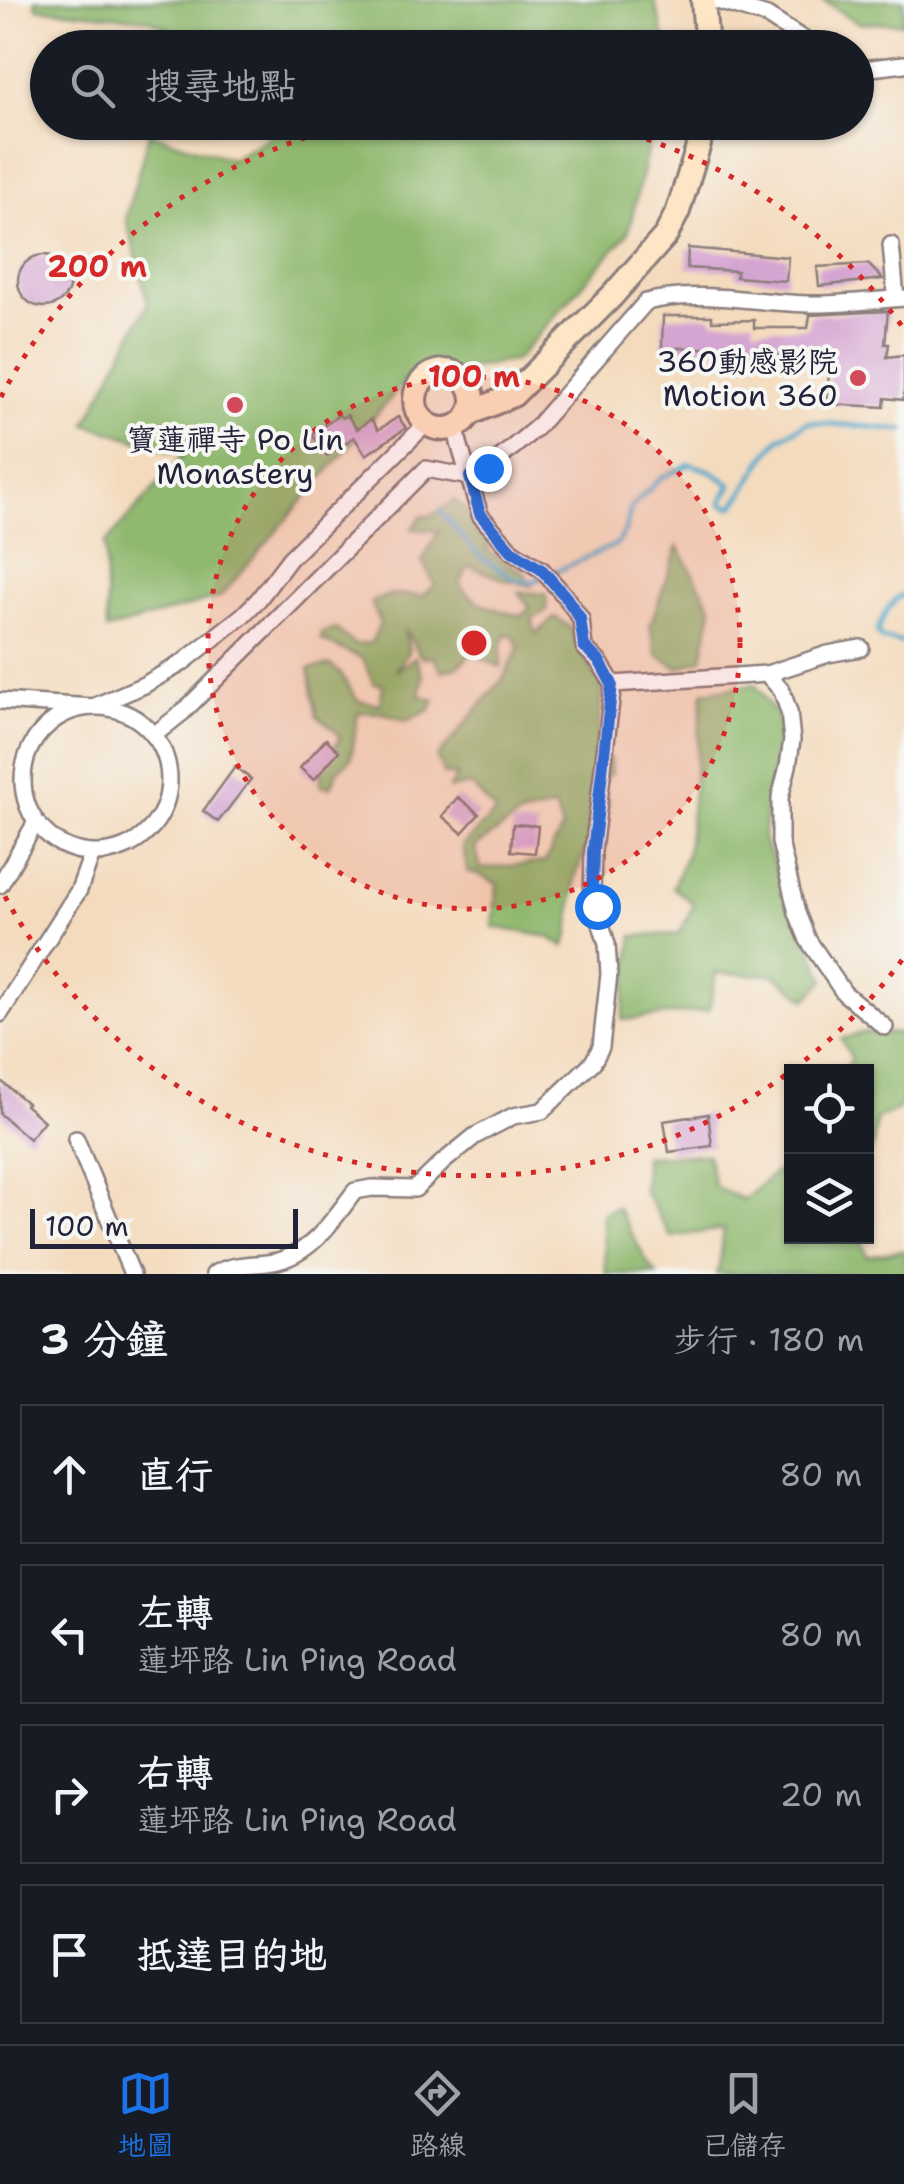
<!DOCTYPE html>
<html lang="zh-TW">
<head>
<meta charset="utf-8">
<style>
  body { margin:0; font-family:"Shantell Sans","LXGW WenKai TC",sans-serif; background:#20242c; color:#f1f3f6 }
  .controls { position:absolute; right:30px; bottom:30px; display:grid; overflow:hidden; border-radius:0px; box-shadow:0 2px 8px #0004 }
  .controls button { width:90px; height:90px; display:grid; place-items:center; padding:0; border:0; border-bottom:2px solid #363941; background:#171b24; color:#f1f3f6; font:50px sans-serif }
  .scale { position:absolute; left:30px; bottom:25px; width:268px; box-sizing:border-box; padding-left:10px; border:5px solid #22223b; border-top:0; font-size:28px; line-height:35px; white-space:nowrap; color:#22223b; -webkit-text-stroke:8px #f6f6f2; paint-order:stroke }
  .stop { position:absolute; width:30px; height:30px; margin:-22px; border:8px solid #1a73e8; border-radius:50%; background:#fff }
  .stop.end { background:#1a73e8; border-color:#fff; box-shadow:0 2px 10px #0008 }
  .list { margin:0; padding:0; list-style:none }
  h2 { display:flex; justify-content:space-between; align-items:center; height:130px; margin:0; padding:0 40px; font-size:42px }
  h2 small { font-size:32px; font-weight:400; color:#9ea1a6 }
  .list li { display:grid; grid-template-columns:65px 1fr auto; gap:30px; align-items:center; box-sizing:border-box; height:140px; margin:0 20px 20px; padding:0 20px; border:2px solid #363941; border-radius:0px }
  .list b { display:block; font-size:38px; white-space:nowrap }
  .list p { margin:0; font-size:32px; white-space:nowrap; color:#9ea1a6 }
  .list em { font-size:32px; font-style:normal; color:#9ea1a6 }
  .icon { flex:none; width:55px; height:55px; fill:none; stroke:currentColor; stroke-width:2; stroke-linecap:round; stroke-linejoin:round }
  .map { position:relative; flex:none; width:904px; height:1274px; overflow:hidden }
  .search { position:absolute; background:#171b24; box-shadow:0 2px 8px #0004; left:30px; right:30px; top:30px; height:110px; display:flex; align-items:center; gap:25px; box-sizing:border-box; padding:0 35px; border-radius:55px; color:#9ea1a6; font-size:38px }
  .sheet { height:770px; background:#171b24 }
  nav { display:flex; justify-content:space-around; align-items:center; box-sizing:border-box; height:140px; border-top:2px solid #363941; background:#171b24; font-size:28px; color:#9ea1a6 }
  nav a { display:grid; justify-items:center; gap:5px }
  nav .on { color:#1a73e8 }
  .map>svg:first-child { display:block }
  .forest { fill:#90b86e; stroke:#596d54; stroke-width:2.5; fill-rule:evenodd }
  .lines { fill:none; stroke-linecap:round; stroke-linejoin:round }
  .stream { stroke:#4da9cb; stroke-width:5 }
  .building { fill:#d5a5d2 }
  .street-casing { stroke:#8b7e7c; stroke-width:20 }
  .secondary-casing { stroke:#8b7e7c; stroke-width:28 }
  .street { stroke:#fff; stroke-width:15 }
  .secondary { stroke:#fee5c5; stroke-width:22 }
  .route { stroke:#1a73e8; stroke-width:12 }
  .ring { fill:none; stroke:#d62828; stroke-width:5; stroke-dasharray:5 10 }
  .poi-dot { fill:#d1495b; stroke:#f6f6f2; stroke-width:4 }
  .labels { text-anchor:middle; dominant-baseline:central; stroke-width:8; stroke-linejoin:round; paint-order:stroke }
  .poi-label { font-size:30px; fill:#22223b; stroke:#f6f6f2; text-anchor:end }
  .centre { fill:#d62828; stroke:#f6f6f2; stroke-width:5 }
  .ring-label { font-size:30px; text-anchor:middle; font-weight:bold; fill:#d62828; stroke:#f6f6f2; stroke-width:8; stroke-linejoin:round; paint-order:stroke }
</style>
</head>
<body>
<div class="map">
<svg width="904" height="1274" viewBox="0 0 904 1274">
  <rect width="100%" height="100%" fill="#f6f6f2"/>
  <filter id="ink" filterUnits="userSpaceOnUse"><feTurbulence type="fractalNoise" baseFrequency=".01" numOctaves="2"/><feDisplacementMap in="SourceGraphic" scale="20" xChannelSelector="R" yChannelSelector="G"/><feConvolveMatrix kernelMatrix="1 2 1 2 8 2 1 2 1" color-interpolation-filters="sRGB"/></filter>
  <filter id="wash" filterUnits="userSpaceOnUse"><feTurbulence type="fractalNoise" baseFrequency=".0048" numOctaves="4" result="noise"/><feDisplacementMap in="SourceGraphic" scale="40" xChannelSelector="R" yChannelSelector="G"/><feGaussianBlur stdDeviation="2.25" result="paint"/><feColorMatrix in="noise" values="0 0 0 0 0 0 0 0 0 0 0 0 0 0 0 0 0 1.4 0 .05"/><feComposite in="paint" operator="in"/></filter>
  <g filter="url(#wash)">
    <rect width="100%" height="100%" fill="#f4dbbe"/>
    <g class="forest">
      <path d="M35 0H654L667 47H209L148 19 37 8Z"/>
      <path d="M822 0H904V23H858Z"/>
      <path d="M273 123H654L628 233 516 360 406 380 220 597 107 630 105 544 184 455 86 424 148 303 126 218 149 133 231 159 270 137Z"/>
      <path d="M455 500 495 540 486 549 495 556 523 571 532 586 506 580 468 566 460 584C470 604 501 611 522 616L530 608 519 592 546 594 547 610 532 619 536 634 555 617 573 629 575 642 603 686 596 754 610 759 611 774 597 784 609 802 591 828 590 838 575 877 569 935 564 947 549 937 493 927 497 884 477 874 467 872 463 845 496 812 471 785 449 789 457 775H444L437 758 504 677 519 648 513 636 506 634 501 646V668L472 653 457 667 442 671 433 656 422 658 404 629 409 650 396 671 415 657 423 677 420 696 435 700 430 710 406 721 384 713 358 712 351 759 338 770 331 787 320 785 321 768 340 738 336 731 317 716 309 669 331 665 341 674 358 701 380 704 383 685 373 683 363 659 321 640 322 633 336 629 355 645 371 643 380 623 371 602 391 594 422 596 435 585 422 561 439 531 412 529 422 516H431ZM555 807 562 829 545 862 481 869 475 847 520 816Z"/>
      <path d="M678 546 712 608 702 659 678 668 657 655 650 626Z"/>
      <path d="M755 684 780 721 763 838 825 980 806 999 775 975 716 973 709 1010 622 1020 633 936 679 934 694 904 673 887 687 852 703 692Z"/>
      <path d="M865 1032 904 1034V1093L898 1110 877 1118 872 1150 867 1152 866 1072 843 1071 852 1059 841 1039Z"/>
      <path d="M707 1154 715 1187 744 1200 774 1173 791 1169 792 1236 860 1237 867 1256 904 1250V1274H716L719 1267 724 1229 671 1237 644 1191V1156Z"/>
      <path d="M617 1207 647 1262 657 1274H606L602 1213Z"/>
    </g>
    <g class="lines">
      <g class="stream">
        <path d="M440 511 478 555 516 580 532 582 617 544 626 529 631 507 661 478 690 464 711 471 731 485 721 503 730 507 735 505 768 452 780 438 808 422 904 430"/>
        <path d="M904 596 898 597 887 610 877 631 881 638 904 643"/>
      </g>
    </g>
    <g id="blocks">
      <g class="building">
        <path d="M688 248 788 257 786 281 736 277 737 271 687 268Z"/>
        <circle cx="44" cy="281" r="26"/>
        <path d="M868 264 883 279 819 286 817 267Z"/>
        <path d="M888 311 885 344H889L887 357 904 355V400L885 398 884 407 827 404 830 354 730 355V348H662L663 316H712V321L754 320V328H808L810 315Z"/>
        <path d="M339 415 342 418 347 415 357 429 371 419 378 430 398 417 406 428 366 455 354 437 327 456 312 434Z"/>
        <path d="M326 739 339 751 314 780 300 768Z"/>
        <path d="M235 767 251 779 218 822 203 811Z"/>
        <path d="M458 797 479 814 462 833 442 816Z"/>
        <path d="M513 824 538 826 535 853 511 851Z"/>
        <path d="M0 1080 27 1103 25 1105 44 1121 29 1139 0 1114Z"/>
        <path d="M708 1114 712 1146 669 1152 664 1121Z"/>
      </g>
    </g>
  </g>
  <g filter="url(#ink)">
    <use href="#blocks" fill-opacity="0" stroke="#8b7e7c" stroke-width="2.5"/>
    <g class="lines">
      <defs>
        <g id="street">
          <path d="M714 0 767 16 817 48"/>
          <path d="M856 67 863 69 904 64"/>
          <path d="M891 245 896 298"/>
          <path d="M456 426 459 443 480 515 512 551 542 570 565 596 581 619 584 647 600 663 613 684"/>
          <path d="M767 674 828 654 861 648"/>
          <path d="M0 701 93 707 144 685 182 663 242 616 258 600 290 558 427 423"/>
          <circle cx="96" cy="780" r="73"/>
          <path d="M154 735 183 712 426 469 470 477 488 468 536 428 646 302C701 288 762 305 818 304 846 304 875 300 904 298"/>
          <path d="M0 885 36 822"/>
          <path d="M0 1014 79 890 92 854"/>
          <path d="M76 1139 132 1274"/>
          <path d="M214 1274C231 1264 249 1265 267 1263 310 1258 331 1222 355 1191L372 1188 415 1189 443 1162 475 1136 513 1116 542 1111 593 1062 601 1047 609 974 607 944 592 894 593 851 613 684 767 674 782 691 789 712 792 740 788 766 780 798V842L797 913 808 940 844 993 885 1027"/>
        </g>
        <g id="secondary">
          <path d="M703 0 707 48"/>
          <circle cx="444" cy="400" r="29"/>
          <path d="M469 414 513 395 612 296 666 235 678 211 699 144 702 122"/>
        </g>
      </defs>
      <use href="#street" class="street-casing"/>
      <use href="#secondary" class="secondary-casing"/>
      <use href="#street" class="street"/>
      <use href="#secondary" class="secondary"/>
    </g>
  </g>
  <g class="lines" filter="url(#ink)">
    <path class="route" d="M488 468 470 477 480 514 512 551 542 570 565 596 580 618 584 646 600 662 612 684 593 851 592 894 597 906"/>
  </g>
  <circle cx="474" cy="643" r="266" fill="#d62828" fill-opacity=".12"/>
  <g class="ring">
    <circle cx="474" cy="643" r="266"/>
    <path d="M902 960A533 533 0 0 1 1 889M1 397A533 533 0 0 1 359 123M589 123A533 533 0 0 1 902 326"/>
  </g>
  <g class="poi-dot">
    <circle cx="858" cy="378" r="10"/>
    <circle cx="235" cy="405" r="10"/>
  </g>
  <g class="labels">
    <g class="poi-label">
      <text x="838" y="361">360動感影院<tspan x="838" dy="34">Motion 360</tspan></text>
      <text x="235" y="439" text-anchor="middle">寶蓮禪寺 Po Lin<tspan x="235" dy="34">Monastery</tspan></text>
    </g>
  </g>
  <circle cx="474" cy="643" r="15" class="centre"/>
  <g class="ring-label">
    <text x="97" y="277">200 m</text>
    <text x="474" y="387">100 m</text>
  </g>
</svg>
<div class="controls">
<button><svg class="icon" aria-label="locate" viewBox="0 0 24 24"><circle cx="12" cy="12" r="6"/><path d="M12 2v4M12 18v4M2 12h4M18 12h4"/></svg></button>
<button><svg class="icon" aria-label="layers" viewBox="0 0 24 24"><path d="M12 4l9 5-9 5-9-5zM3 14l9 5 9-5"/></svg></button>
</div>
<div class="scale">100 m</div>
<div class="stop" style="left:597px;top:906px"></div>
<div class="stop end" style="left:488px;top:468px"></div>
<div class="search"><svg class="icon" aria-label="search" viewBox="0 0 24 24"><circle cx="10" cy="10" r="6"/><path d="M15 15l6 6"/></svg>搜尋地點</div>
</div>
<section class="sheet">
<h2>3 分鐘<small>步行 · 180 m</small></h2>
<ul class="list">
<li><svg class="icon" aria-label="ahead" viewBox="0 0 24 24"><path d="M12 20V5M6 11l6-6 6 6"/></svg><div><b>直行</b></div><em>80 m</em></li>
<li><svg class="icon" aria-label="left" viewBox="0 0 24 24"><path d="M17 20v-9H6M10 6l-5 5 5 5"/></svg><div><b>左轉</b><p>蓮坪路 Lin Ping Road</p></div><em>80 m</em></li>
<li><svg class="icon" aria-label="right" viewBox="0 0 24 24"><path d="M7 20v-9h11M14 6l5 5-5 5"/></svg><div><b>右轉</b><p>蓮坪路 Lin Ping Road</p></div><em>20 m</em></li>
<li><svg class="icon" aria-label="arrive" viewBox="0 0 24 24"><path d="M6 21V4h12l-3 4 3 4H6"/></svg><div><b>抵達目的地</b></div></li>
</ul>
</section>
<nav>
<a class="on"><svg class="icon" aria-label="map" viewBox="0 0 24 24"><path d="M3 6l6-2 6 2 6-2v14l-6 2-6-2-6 2zM9 4v14M15 6v14"/></svg>地圖</a>
<a><svg class="icon" aria-label="directions" viewBox="0 0 24 24"><path d="M12 3l9 9-9 9-9-9zM9 14v-3h6M13 9l2 2-2 2"/></svg>路線</a>
<a><svg class="icon" aria-label="saved" viewBox="0 0 24 24"><path d="M7 4h10v16l-5-4-5 4z"/></svg>已儲存</a>
</nav>
</body>
</html>
